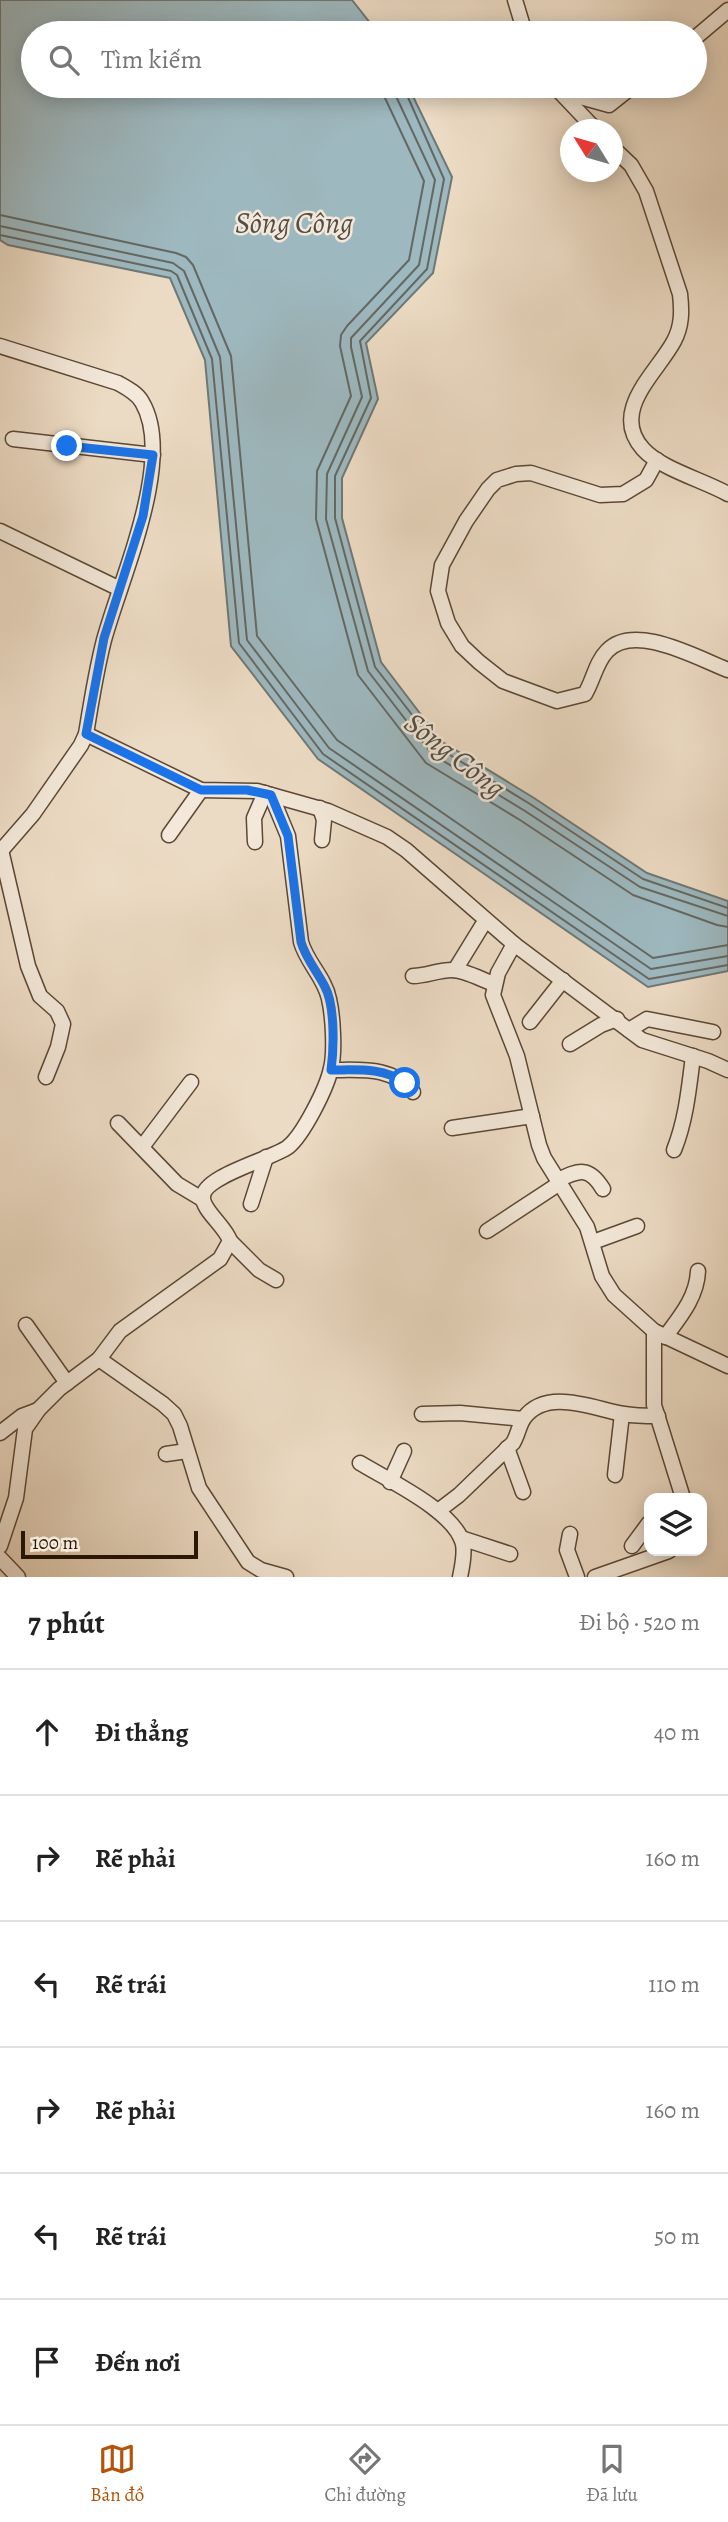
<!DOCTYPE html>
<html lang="vi">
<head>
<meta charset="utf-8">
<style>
  body { margin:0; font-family:Alegreya,serif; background:#f2f2f2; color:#222 }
  .controls { position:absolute; right:21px; bottom:21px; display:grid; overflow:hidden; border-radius:14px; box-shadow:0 4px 18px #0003 }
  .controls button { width:63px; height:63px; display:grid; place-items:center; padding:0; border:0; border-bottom:2px solid #e0e0e0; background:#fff; color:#222; font:35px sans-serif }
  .compass { position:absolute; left:560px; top:119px; width:63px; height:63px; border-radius:50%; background:#fff; box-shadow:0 4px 18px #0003; rotate:307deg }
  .scale { position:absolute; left:21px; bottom:18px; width:177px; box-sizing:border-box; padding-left:7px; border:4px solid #2b1706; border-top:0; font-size:19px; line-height:24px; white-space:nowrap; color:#2b1706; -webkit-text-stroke:5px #f3e8d9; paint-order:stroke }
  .stop { position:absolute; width:21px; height:21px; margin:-16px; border:5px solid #1a73e8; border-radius:50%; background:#fff }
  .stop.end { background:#1a73e8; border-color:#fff; box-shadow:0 2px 7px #0008 }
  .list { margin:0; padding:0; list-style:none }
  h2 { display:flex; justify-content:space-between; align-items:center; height:91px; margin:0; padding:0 28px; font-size:30px }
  h2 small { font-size:23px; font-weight:400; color:#767676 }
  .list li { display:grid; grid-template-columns:46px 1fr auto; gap:21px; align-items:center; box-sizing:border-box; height:126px; padding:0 28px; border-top:2px solid #e0e0e0 }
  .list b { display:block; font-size:26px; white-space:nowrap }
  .list em { font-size:23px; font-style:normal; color:#767676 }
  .icon { flex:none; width:38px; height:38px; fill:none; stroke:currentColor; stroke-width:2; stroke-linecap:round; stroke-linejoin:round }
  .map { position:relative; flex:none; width:728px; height:1577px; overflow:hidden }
  .search { position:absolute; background:#fff; box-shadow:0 4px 18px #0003; left:21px; right:21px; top:21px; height:77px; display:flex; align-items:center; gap:18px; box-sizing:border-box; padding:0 24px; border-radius:38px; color:#767676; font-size:26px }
  .sheet { height:847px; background:#fff }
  nav { display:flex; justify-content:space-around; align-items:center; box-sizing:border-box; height:98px; border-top:2px solid #e0e0e0; background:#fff; font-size:19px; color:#767676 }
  nav a { display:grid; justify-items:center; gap:4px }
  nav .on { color:#b45309 }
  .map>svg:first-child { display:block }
  .water { fill:#9db8bf; stroke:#6f7875; stroke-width:2 }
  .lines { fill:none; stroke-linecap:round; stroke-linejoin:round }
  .shore { stroke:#646862; stroke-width:2 }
  .minor-casing { stroke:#5b4836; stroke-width:17 }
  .minor { stroke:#f3e8d9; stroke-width:14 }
  .route { stroke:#1a73e8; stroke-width:9 }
  .labels { text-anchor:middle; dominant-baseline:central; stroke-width:5; stroke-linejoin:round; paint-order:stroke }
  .water-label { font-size:30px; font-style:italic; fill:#534f47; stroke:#f3e8d9 }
</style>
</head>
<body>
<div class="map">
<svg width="728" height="1577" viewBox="0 0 728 1577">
  <rect width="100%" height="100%" fill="#ecdbc4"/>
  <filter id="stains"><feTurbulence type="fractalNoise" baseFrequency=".00286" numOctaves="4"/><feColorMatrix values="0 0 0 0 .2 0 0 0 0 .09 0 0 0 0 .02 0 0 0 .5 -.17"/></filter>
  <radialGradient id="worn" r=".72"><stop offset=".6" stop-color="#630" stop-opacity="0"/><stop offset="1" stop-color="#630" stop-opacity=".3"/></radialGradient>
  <path class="water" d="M0 0H352L378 33H33V86H408L452 177 433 273 366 343 378 399 342 478V518L381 662 441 741 534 798 647 873 728 901V971L648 987 318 759 231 646 205 360 170 278 8 245 0 240Z"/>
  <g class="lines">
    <g class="shore">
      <path d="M383 86 385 98 424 181 409 260 347 326 341 335 340 346 351 396 317 471 316 519 358 675 426 763 520 820 633 895 717 925 728 927"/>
      <path d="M394 86 395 94 435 180 419 265 351 338V347L362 397 327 474 326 519 368 671 432 754 525 811 640 887 728 916"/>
      <path d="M403 86 444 179 427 269 360 341 371 398 335 476V518L375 667 437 747 530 804 643 879 728 908"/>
      <path d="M0 215 176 253 186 257 193 265 231 356 257 636 337 740 653 958 728 945"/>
      <path d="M0 226 173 263 184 271 220 357 247 640 329 748 651 969 728 956"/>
      <path d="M0 235 171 271 177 275 212 359 239 643 323 754 649 979 728 965"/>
    </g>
    <defs>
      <g id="minor">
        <path d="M515 0 525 33"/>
        <path d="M695 38 728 10"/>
        <path d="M559 91 609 105 633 86"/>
        <path d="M560 92 596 130"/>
        <path d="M612 147 631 165 646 191 680 294C682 311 682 326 674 341 657 373 609 411 643 449 661 469 703 480 728 494"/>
        <path d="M0 346 118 383C127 388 137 393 142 402 176 459 120 580 104 640 96 671 91 703 86 734L81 745 33 814 0 852"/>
        <path d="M13 439 153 455"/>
        <path d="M657 460 646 480 623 494 600 495 531 473 516 474 497 480 488 489 466 521 442 565 438 591 448 623 462 646 479 662 503 681 557 701 585 694C593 681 596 662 607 651 634 622 697 658 728 670"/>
        <path d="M0 531 120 589"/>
        <path d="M86 734 201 790 257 791 328 811 387 837 406 850 514 944 642 1040 708 1061 728 1070"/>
        <path d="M320 808 324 820 322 840"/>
        <path d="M169 835 201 790"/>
        <path d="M255 842 254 818 265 793"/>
        <path d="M1 850 28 966 40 996 57 1011 63 1024 58 1047 46 1077"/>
        <path d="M514 944 498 973 493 995 517 1056 539 1145 544 1158 587 1227 602 1276 614 1295 654 1331 728 1366"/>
        <path d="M455 970 482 926"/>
        <path d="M413 976C426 976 438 970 452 970 465 970 482 980 494 984"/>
        <path d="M530 1022 563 980"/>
        <path d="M629 1030 647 1019 713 1032"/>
        <path d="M570 1044 601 1025 617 1019"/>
        <path d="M331 1070C363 1070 391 1066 413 1092"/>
        <path d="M118 1123 177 1184 202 1199"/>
        <path d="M452 1128 532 1116"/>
        <path d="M142 1147 191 1082"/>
        <path d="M674 1150C686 1120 689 1088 693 1056"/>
        <path d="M558 1180C579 1170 589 1166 603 1189"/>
        <path d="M251 1204 266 1157"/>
        <path d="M487 1231 560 1183"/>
        <path d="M230 1241 259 1270 276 1280"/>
        <path d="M593 1242 637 1226"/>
        <path d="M26 1325 67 1383"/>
        <path d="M654 1331V1405L683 1498"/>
        <path d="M665 1337C680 1317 697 1297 698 1271"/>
        <path d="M99 1359 163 1404 174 1414 180 1426 199 1488 248 1562 261 1570 286 1577"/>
        <path d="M422 1414 460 1413 523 1419"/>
        <path d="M0 1433 22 1416 38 1410"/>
        <path d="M507 1448 523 1492"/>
        <path d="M166 1454 187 1451"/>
        <path d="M360 1463C388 1480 455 1511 463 1544 465 1555 462 1567 460 1577"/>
        <path d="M615 1475 622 1414"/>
        <path d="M390 1482 404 1451"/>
        <path d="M438 1511 459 1495 513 1443C518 1435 519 1425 524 1418 547 1387 594 1409 624 1414 635 1416 647 1416 658 1416"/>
        <path d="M570 1534 567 1550 577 1577"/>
        <path d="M461 1538 510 1554"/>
        <path d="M0 1546 16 1498 25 1429 39 1409 59 1389 99 1359 120 1331 220 1259 230 1241C226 1227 202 1210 203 1197 203 1176 272 1159 288 1147 303 1135 327 1088 331 1068 335 1052 333 1016 329 999 325 978 307 963 301 942L288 836 271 795"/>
        <path d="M632 1546 649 1523"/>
        <path d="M0 1558 18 1577"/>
        <path d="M595 1577 669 1551"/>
      </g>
    </defs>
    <use href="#minor" class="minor-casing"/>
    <use href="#minor" class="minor"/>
  </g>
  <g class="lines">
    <path class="route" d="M67 446 153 455 143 516 104 638 86 734 201 790H247L271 795 288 836 301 942C306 959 317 971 325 987 335 1005 334 1049 331 1070 356 1070 384 1067 405 1083"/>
  </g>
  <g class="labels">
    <g class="water-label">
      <text x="294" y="223">Sông Công</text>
      <text transform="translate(455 755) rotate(38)">Sông Công</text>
    </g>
  </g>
  <rect width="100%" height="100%" filter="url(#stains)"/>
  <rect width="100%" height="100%" fill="url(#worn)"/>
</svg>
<div class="controls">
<button><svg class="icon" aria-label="layers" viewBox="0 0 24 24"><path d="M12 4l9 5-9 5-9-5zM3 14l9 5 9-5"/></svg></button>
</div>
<svg class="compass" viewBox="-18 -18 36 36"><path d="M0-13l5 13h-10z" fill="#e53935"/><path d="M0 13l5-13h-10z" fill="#767676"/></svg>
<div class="scale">100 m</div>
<div class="stop" style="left:405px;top:1083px"></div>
<div class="stop end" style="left:67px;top:446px"></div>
<div class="search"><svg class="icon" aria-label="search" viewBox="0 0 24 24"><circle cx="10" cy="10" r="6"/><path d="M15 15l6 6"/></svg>Tìm kiếm</div>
</div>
<section class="sheet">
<h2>7 phút<small>Đi bộ · 520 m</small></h2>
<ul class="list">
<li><svg class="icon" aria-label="ahead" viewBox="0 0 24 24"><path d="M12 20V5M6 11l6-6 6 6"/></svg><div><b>Đi thẳng</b></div><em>40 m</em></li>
<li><svg class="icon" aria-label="right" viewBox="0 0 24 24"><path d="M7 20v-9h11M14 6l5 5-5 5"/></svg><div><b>Rẽ phải</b></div><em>160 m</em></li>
<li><svg class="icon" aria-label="left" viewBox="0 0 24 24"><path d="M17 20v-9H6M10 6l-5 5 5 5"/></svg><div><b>Rẽ trái</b></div><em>110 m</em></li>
<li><svg class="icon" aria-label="right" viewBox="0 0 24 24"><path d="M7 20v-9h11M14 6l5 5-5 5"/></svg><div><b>Rẽ phải</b></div><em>160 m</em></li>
<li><svg class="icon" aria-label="left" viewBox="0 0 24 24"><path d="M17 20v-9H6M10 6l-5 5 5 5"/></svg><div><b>Rẽ trái</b></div><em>50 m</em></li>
<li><svg class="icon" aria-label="arrive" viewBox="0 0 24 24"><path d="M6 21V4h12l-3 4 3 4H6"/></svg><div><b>Đến nơi</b></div></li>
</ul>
</section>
<nav>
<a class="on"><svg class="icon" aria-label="map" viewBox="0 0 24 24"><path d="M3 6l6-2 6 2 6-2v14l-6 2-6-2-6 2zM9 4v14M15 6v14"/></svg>Bản đồ</a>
<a><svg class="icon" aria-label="directions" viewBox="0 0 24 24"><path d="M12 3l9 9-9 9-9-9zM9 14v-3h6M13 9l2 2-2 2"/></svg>Chỉ đường</a>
<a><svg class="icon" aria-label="saved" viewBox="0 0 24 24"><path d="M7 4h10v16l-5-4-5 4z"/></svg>Đã lưu</a>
</nav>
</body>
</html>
